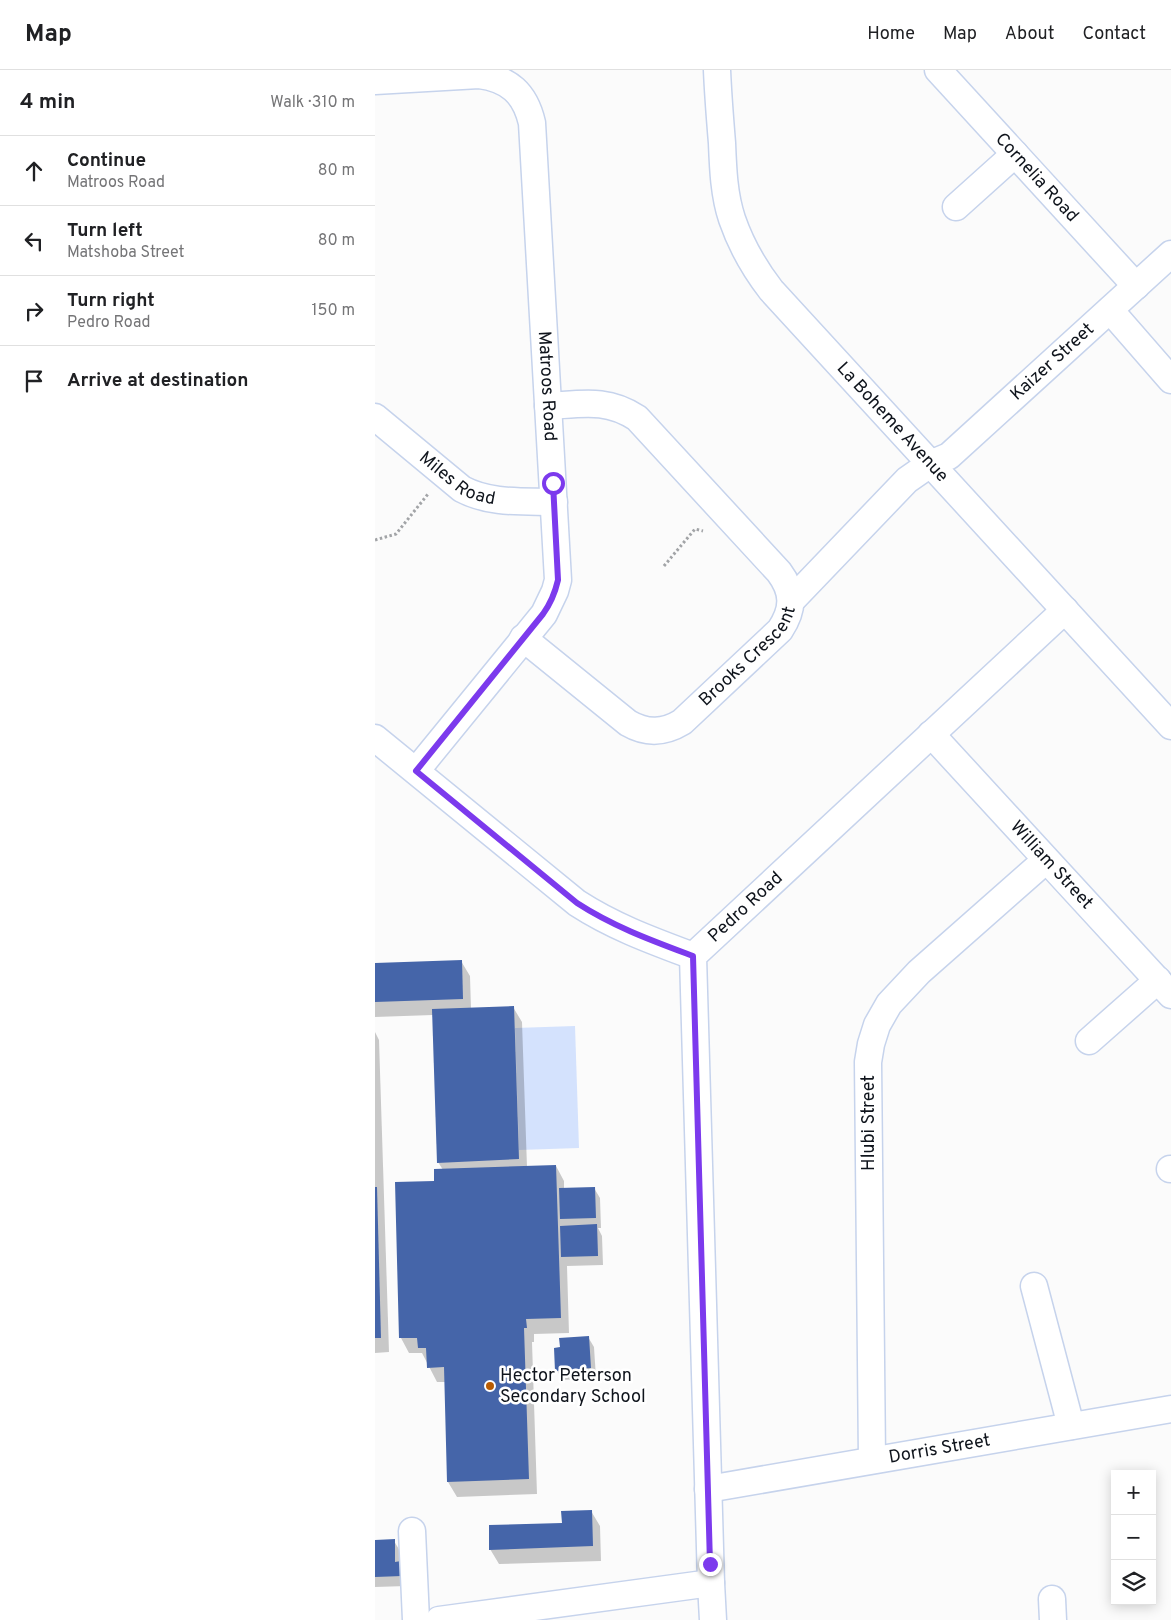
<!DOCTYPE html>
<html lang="en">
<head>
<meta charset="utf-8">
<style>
  body { margin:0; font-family:Overpass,sans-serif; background:#f6f6f6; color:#202124 }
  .controls { position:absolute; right:15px; bottom:15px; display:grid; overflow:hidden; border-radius:0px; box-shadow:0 2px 12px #0003 }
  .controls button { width:45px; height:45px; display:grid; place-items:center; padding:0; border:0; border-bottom:1px solid #e0e0e0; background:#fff; color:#202124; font:25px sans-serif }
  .stop { position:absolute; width:15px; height:15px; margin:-11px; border:4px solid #7c3aed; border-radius:50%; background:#fff }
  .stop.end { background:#7c3aed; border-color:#fff; box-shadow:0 1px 5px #0008 }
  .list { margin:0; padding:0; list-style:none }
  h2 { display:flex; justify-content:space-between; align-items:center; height:65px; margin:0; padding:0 20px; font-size:21px }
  h2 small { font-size:16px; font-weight:400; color:#757577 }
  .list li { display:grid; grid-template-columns:32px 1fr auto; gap:15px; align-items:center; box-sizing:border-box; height:70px; padding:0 20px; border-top:1px solid #e0e0e0 }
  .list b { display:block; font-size:19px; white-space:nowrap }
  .list p { margin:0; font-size:16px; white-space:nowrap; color:#757577 }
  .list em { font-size:16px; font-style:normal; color:#757577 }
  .icon { flex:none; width:28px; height:28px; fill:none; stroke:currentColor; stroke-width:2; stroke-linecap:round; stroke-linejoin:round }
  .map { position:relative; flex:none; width:796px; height:1550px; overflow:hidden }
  header { display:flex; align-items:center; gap:30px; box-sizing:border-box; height:70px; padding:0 25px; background:#fff; border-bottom:1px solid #e0e0e0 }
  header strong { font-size:24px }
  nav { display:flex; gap:28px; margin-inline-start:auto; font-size:18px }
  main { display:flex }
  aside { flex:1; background:#fff }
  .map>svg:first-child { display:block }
  .green { fill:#d4e2fd }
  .shadow { fill:#0003 }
  .building { fill:#4565a9 }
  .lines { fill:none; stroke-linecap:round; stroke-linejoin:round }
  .minor-casing { stroke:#c6d3ec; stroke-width:29 }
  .path { stroke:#a2a4a7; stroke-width:3; stroke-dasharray:2.5 2.5; stroke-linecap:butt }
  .minor { stroke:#fff; stroke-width:26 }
  .route { stroke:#7c3aed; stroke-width:6 }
  .poi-dot { fill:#b85c03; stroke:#fff; stroke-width:2 }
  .labels { text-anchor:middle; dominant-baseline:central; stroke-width:5; stroke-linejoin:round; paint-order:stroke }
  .street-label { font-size:18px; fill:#0f141c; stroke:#fff }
  .poi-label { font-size:18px; fill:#0f141c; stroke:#fff; text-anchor:start }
</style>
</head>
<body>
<header>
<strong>Map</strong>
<nav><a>Home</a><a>Map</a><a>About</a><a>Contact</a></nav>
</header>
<main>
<aside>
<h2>4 min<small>Walk · 310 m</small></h2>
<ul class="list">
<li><svg class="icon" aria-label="ahead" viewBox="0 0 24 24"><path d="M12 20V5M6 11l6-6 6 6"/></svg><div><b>Continue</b><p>Matroos Road</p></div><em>80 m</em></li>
<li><svg class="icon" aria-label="left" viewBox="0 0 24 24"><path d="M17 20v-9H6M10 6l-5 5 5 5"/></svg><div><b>Turn left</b><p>Matshoba Street</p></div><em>80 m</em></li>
<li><svg class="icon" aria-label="right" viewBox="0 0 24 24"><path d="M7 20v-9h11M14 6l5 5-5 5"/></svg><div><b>Turn right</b><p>Pedro Road</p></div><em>150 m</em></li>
<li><svg class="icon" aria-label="arrive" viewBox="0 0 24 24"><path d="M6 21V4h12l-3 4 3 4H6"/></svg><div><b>Arrive at destination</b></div></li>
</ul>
</aside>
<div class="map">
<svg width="796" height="1550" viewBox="0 0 796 1550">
  <rect width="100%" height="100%" fill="#fbfbfb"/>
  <path class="green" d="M200 956 204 1078 144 1080 140 958Z"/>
  <g class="shadow">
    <path d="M86 891 95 906 96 939 138 937 147 952 152 1097 181 1096 189 1111V1119L219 1118 225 1128 226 1158H223L227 1166 228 1195 192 1196 194 1263 159 1264V1272H157L162 1424 82 1427 73 1412 70 1312H62L47 1283H34L26 1268 21 1113 61 1112 68 1100 63 1092 58 945 0 947V894Z"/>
    <path d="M0 962 4 970 14 1282 0 1283Z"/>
    <path d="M213 1267 219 1277 221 1308 187 1310 182 1300 186 1278Z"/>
    <path d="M216 1441 225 1456 226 1491 124 1494 115 1479 188 1454Z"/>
    <path d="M0 1471H19L25 1481V1493L32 1516 0 1517Z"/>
  </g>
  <g class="building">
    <path d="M87 890 88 929 0 932V893Z"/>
    <path d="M139 936 144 1089 62 1093 57 939Z"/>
    <path d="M181 1095 186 1248 151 1249 152 1258H149L154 1409 72 1412 69 1297 52 1298 51 1278H43L42 1268H24L20 1112 59 1111V1099Z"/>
    <path d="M0 1117H2L6 1268H0Z"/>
    <path d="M220 1117 221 1148 185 1149 184 1118Z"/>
    <path d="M222 1154 223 1186 186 1187 185 1156Z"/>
    <path d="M214 1266 216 1298 180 1301 179 1278 185 1277 184 1268Z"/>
    <path d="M217 1440 218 1476 114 1480V1455L187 1453 186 1441Z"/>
    <path d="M20 1469V1492L26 1491 27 1506 0 1507V1470Z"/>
  </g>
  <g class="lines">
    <defs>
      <g id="minor">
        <path id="s1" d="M342 0C343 24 345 49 347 73 348 99 349 125 357 149 366 175 379 198 396 220L796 656"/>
        <path id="s2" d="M563 0 761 216"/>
        <path id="s3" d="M0 11 104 5C134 9 150 23 157 53L183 510 180 521 169 544 41 701"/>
        <path d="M581 137 640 84"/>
        <path d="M735 240 796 310"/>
        <path id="s4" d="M0 347 87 419C115 434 148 431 179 432"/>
        <path id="s5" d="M416 531 532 410 555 394 574 386 796 184"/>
        <path id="s6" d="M148 568 253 653C272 664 289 663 307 652L405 560C419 539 419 522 404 502L262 348C232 328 207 334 173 336"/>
        <path id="s7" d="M556 664 796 925"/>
        <path d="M0 668 202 833C239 857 278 871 318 886"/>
        <path d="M714 971 783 910"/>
        <path d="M795 1099H796"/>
        <path d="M659 1216 696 1356"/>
        <path d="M497 1390 493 992 496 974 502 955 514 934 544 902 671 790"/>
        <path id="s8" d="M333 1419 796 1339"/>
        <path d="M37 1461 41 1550"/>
        <path d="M677 1529 678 1550"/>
        <path d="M64 1550 336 1513"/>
        <path id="s9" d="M338 1550 336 1513 318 886 690 540"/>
      </g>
    </defs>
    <use href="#minor" class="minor-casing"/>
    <g class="path">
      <path d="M0 470 21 464 53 424"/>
      <path d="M289 496 320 459 328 461"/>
    </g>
    <use href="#minor" class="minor"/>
  </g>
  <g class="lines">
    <path class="route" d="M178 413 183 510C180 523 176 533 168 544L41 701 202 833C239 857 278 871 318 886L335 1494"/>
  </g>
  <circle class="poi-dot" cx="115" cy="1316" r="5"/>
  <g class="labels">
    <g class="street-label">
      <text stroke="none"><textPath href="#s2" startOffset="146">Cornelia Road</textPath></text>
      <text stroke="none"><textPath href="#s5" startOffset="356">Kaizer Street</textPath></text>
      <text stroke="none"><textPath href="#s3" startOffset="445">Matroos Road</textPath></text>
      <text stroke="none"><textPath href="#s1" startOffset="411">La Boheme Avenue</textPath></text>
      <text stroke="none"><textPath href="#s4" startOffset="104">Miles Road</textPath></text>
      <text stroke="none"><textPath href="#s6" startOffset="286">Brooks Crescent</textPath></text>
      <text stroke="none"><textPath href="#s7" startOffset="178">William Street</textPath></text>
      <text stroke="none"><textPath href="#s9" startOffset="736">Pedro Road</textPath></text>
      <text transform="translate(494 1053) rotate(-90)">Hlubi Street</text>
      <text stroke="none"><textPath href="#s8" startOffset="235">Dorris Street</textPath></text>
    </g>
    <g class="poi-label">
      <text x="125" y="1306">Hector Peterson<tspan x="125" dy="21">Secondary School</tspan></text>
    </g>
  </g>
</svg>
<div class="controls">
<button>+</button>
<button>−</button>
<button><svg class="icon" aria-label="layers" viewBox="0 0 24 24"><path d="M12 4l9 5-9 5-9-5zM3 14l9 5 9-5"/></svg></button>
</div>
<div class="stop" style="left:178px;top:413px"></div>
<div class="stop end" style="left:335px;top:1494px"></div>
</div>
</main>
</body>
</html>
